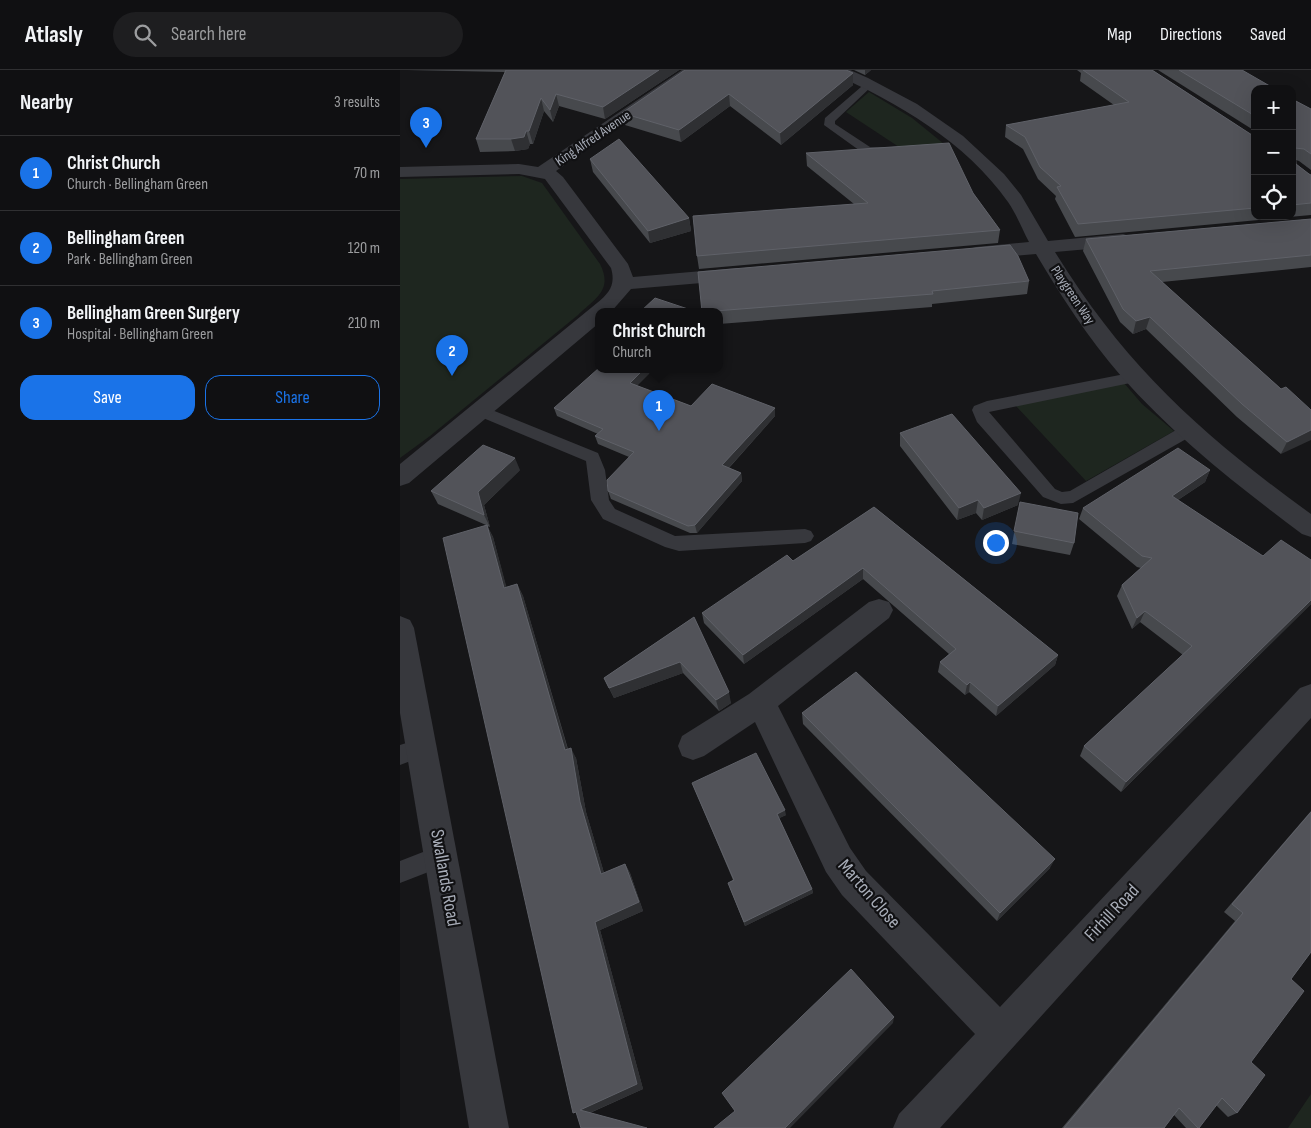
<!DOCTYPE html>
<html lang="en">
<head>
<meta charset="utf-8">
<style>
  body { margin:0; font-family:"Sofia Sans Condensed",sans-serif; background:#1e1e20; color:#f1f3f6 }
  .controls { position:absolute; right:15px; top:15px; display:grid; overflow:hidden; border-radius:10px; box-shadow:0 5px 20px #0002 }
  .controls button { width:45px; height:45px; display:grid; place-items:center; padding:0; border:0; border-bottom:1px solid #303032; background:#101012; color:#f1f3f6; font:25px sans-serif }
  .you { position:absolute; left:595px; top:472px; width:18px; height:18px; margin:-12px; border:4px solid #fff; border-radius:50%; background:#1a73e8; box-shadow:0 0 0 8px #1a73e833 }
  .badge { display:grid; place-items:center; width:32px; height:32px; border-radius:50%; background:#1a73e8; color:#fff; font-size:16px; font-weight:700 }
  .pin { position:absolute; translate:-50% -41px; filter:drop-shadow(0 1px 2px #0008) }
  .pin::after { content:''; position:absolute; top:26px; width:18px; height:15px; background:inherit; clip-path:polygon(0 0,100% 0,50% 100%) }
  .popup { position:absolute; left:195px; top:238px; width:128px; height:65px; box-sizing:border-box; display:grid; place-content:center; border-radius:10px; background:#101012; filter:drop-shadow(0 1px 4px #0005); font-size:16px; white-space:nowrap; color:#9c9d9f }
  .popup b { font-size:19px; color:#f1f3f6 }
  .popup::after { content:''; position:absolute; left:50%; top:100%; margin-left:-10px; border:10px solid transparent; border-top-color:#101012 }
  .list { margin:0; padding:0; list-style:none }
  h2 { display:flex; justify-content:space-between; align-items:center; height:65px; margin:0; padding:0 20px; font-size:21px }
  h2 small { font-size:16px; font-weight:400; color:#9c9d9f }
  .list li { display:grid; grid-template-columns:32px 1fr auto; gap:15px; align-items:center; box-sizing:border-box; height:75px; padding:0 20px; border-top:1px solid #303032 }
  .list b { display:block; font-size:19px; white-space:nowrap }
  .list p { margin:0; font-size:16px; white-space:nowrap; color:#9c9d9f }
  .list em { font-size:16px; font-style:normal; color:#9c9d9f }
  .actions { display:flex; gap:10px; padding:15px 20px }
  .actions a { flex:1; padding:11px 0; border:1px solid #1a73e8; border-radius:15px; text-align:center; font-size:18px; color:#1a73e8 }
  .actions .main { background:#1a73e8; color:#fff }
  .icon { flex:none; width:28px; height:28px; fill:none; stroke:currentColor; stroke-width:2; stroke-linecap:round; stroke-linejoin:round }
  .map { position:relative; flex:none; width:911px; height:1058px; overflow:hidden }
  header { display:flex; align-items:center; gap:30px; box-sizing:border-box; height:70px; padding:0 25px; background:#101012; border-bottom:1px solid #303032 }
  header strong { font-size:24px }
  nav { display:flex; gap:28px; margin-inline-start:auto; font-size:18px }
  .search { width:350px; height:45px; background:#1e1e20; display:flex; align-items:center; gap:12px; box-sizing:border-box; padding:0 18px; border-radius:28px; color:#9c9d9f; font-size:19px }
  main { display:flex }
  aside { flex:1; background:#101012 }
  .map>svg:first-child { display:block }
  .green { fill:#1e261f }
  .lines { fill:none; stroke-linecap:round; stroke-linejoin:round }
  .service { fill:#37383d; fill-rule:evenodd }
  .minor { fill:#37383d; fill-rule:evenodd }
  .wall { fill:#47494d }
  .shaded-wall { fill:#2f3033 }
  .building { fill:#525359; stroke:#5f6168 }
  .labels { text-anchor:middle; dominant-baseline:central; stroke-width:4.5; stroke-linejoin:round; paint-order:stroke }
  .far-street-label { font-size:14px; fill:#a8adb8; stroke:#111113 }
  .near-street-label { font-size:19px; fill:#a8adb8; stroke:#111113 }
</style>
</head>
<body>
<header>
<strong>Atlasly</strong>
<div class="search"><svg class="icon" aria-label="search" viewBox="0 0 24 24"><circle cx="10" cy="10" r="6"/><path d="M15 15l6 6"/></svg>Search here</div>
<nav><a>Map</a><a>Directions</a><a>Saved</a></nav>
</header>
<main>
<aside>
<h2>Nearby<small>3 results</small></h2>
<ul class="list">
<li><span class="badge">1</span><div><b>Christ Church</b><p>Church · Bellingham Green</p></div><em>70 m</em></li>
<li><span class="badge">2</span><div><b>Bellingham Green</b><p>Park · Bellingham Green</p></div><em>120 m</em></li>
<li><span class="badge">3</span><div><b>Bellingham Green Surgery</b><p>Hospital · Bellingham Green</p></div><em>210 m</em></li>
</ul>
<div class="actions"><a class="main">Save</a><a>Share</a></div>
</aside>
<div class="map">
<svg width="911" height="1058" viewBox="0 0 911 1058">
  <rect width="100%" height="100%" fill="#161618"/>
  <g class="green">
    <path d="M469 22 512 48 544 74 499 77 446 42Z"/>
    <path d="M122 106 142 113 200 194C213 220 196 228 178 245L30 366 0 388V109Z"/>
    <path d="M724 313 742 334 774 361 686 411 615 335Z"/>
    <path d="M911 1024V1058H888Z"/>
  </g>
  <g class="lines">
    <g class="service">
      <path d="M468 11 472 12V16L435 51V54L470 77H490L496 81 494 83H463L424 55 425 48Z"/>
      <path d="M735 302 740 303 743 307 740 311 589 342 655 419 662 422 670 421 783 356H795L797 360 795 364 673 433 661 434 643 427 577 352 572 340 574 336 587 331Z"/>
      <path d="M82 336 198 383 205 400 209 430 215 439 275 466 405 459 411 461 414 466 411 471 405 473 279 481 265 477 203 449 191 430 186 391 76 345 74 341 76 337Z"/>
      <path d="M22 668 29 670 33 677 29 684 0 695V675Z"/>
      <path d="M41 775 49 778 52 786 49 794 0 813V791Z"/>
    </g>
    <g class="minor">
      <path d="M282 0H300L156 101 163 107 228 194 233 207 337 198 344 200 347 204 344 208 337 210 231 219 211 242H199V253L9 413 0 416V394L197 233C209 223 216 215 211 198L145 109 119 104 0 107V97L119 94 138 97Z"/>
      <path d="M429 0H450L468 8 517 34 563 66 604 104 621 125 648 171 723 164 730 166 733 170 730 174 723 176 655 182C725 296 803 366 911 444V467L902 464C838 416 774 366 721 306 688 268 661 226 636 184L576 189 569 187 566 183 569 179 576 177 629 172C622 159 617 145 608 132 565 71 498 33 432 3Z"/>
      <path d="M479 529 489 532 493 540 489 548 378 636 450 778 466 801 600 937 900 618 911 614V648L540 1058H493L499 1044 575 964 442 825 426 802 355 652 304 686 293 690 282 686 278 676 282 666 349 624 469 532Z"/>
      <path d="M0 546 10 550 14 558 109 1058H69L0 643Z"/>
    </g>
  </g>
  <g class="wall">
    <path d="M7 0H279L205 49 159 36 153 52 144 41 133 74H130L128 79 115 81 80 82 76 69 105 2Z"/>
    <path d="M285 0 453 3V15L381 75 330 36 281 72 225 55 222 43Z"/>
    <path d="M454 0H471L465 5Z"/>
    <path d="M677 0H752L852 65H855V146H892V29L911 39V100L899 91 896 90V94L909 104 911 105V145L675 167 655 129 656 126 638 109 623 79 605 67 606 55 714 35 680 11 681 3Z"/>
    <path d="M758 0H842L855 19V61Z"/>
    <path d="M406 83 573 123 600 160 598 173 299 199 297 186 454 134 407 96Z"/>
    <path d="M190 89 289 148 291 161 250 173 193 102Z"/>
    <path d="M911 149V197L762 212 881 319 911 340 881 384 837 347 746 259 733 264 720 252 683 181 686 169Z"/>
    <path d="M629 211 627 224 532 234V237L319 254V242H302Z"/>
    <path d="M237 316 291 336 375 346 329 398 341 403 342 411 297 463H290L211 429 208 421 229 387 198 374 195 366 198 364 157 346 154 338Z"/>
    <path d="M500 363 618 435 582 450 576 443 557 450 500 376Z"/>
    <path d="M120 400 84 435 90 457 87 456 93 467 106 517 117 514 123 526 168 679 176 688 186 742 204 803 225 794 230 803 243 841 200 860 243 1019 190 1043 181 1058 86 455 38 434 31 421Z"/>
    <path d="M810 400 805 412 778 430 863 486 911 490V534L721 722 680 686 684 676 783 585 740 552 732 559 717 526 722 515 741 498 737 497 679 449 683 438Z"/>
    <path d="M620 432 674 473 670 485 612 474Z"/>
    <path d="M474 437 658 585 655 595 596 646 569 622 565 625 538 602 540 592 549 584 463 509 344 594 304 553 302 543 393 491Z"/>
    <path d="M294 547 331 633 319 641 283 603 214 628 204 608Z"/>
    <path d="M402 643 650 798 597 851 403 654Z"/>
    <path d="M292 713 386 745 379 748 412 819 413 823 345 856 328 813 333 810Z"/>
    <path d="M911 741V882L891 909 851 992 837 1043 828 1047 816 1035 799 1058H786L774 1045 764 1058H662L835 851 824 842Z"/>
  </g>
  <g class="shaded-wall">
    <path d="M259 0H279L205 49 203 37Z"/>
    <path d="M465 0H471L465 5Z"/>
    <path d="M453 3V15L381 75 380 63Z"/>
    <path d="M156 24 159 36 153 52 150 40Z"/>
    <path d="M329 24 330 36 281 72 279 60Z"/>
    <path d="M141 28 144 41 133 74 129 61Z"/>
    <path d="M126 61 130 74 128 79 115 81 111 69Z"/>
    <path d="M289 148 291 161 250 173 248 161Z"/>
    <path d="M750 247 746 259 733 264 736 251Z"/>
    <path d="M243 300H253L232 321 230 313Z"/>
    <path d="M375 338V346L324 403 322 395Z"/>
    <path d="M911 360V370L881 384 887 372Z"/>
    <path d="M115 388 120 400 84 435 90 457 84 445 78 422Z"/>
    <path d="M810 400 805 412 767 437 772 426Z"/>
    <path d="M341 403 342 411 297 463 295 455Z"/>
    <path d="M621 423 618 435 582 450 584 438Z"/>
    <path d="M578 430 576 443 557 450 559 438Z"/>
    <path d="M87 455 93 467 110 530 104 518Z"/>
    <path d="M463 498V509L344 594 343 585Z"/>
    <path d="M117 514 123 526 171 691 165 680Z"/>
    <path d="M911 530V534L721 722 726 712Z"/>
    <path d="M745 541 740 552 732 559 737 548Z"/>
    <path d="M658 585 655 595 596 646 598 636Z"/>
    <path d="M280 592 283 603 214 628 209 618Z"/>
    <path d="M570 612 569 622 565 625 567 615Z"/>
    <path d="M329 622 331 633 319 641 316 630Z"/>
    <path d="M171 678 176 688 186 742 207 813 201 804 180 732Z"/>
    <path d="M385 740 386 745 378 749 377 744Z"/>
    <path d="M655 789 650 798 597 851 600 843Z"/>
    <path d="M225 794 230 803 243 841 200 860 243 1019 187 1044 180 1040 195 852Z"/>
    <path d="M412 819 413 823 345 856 344 852Z"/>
    <path d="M494 947 493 953 390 1058H385Z"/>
  </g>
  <g class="building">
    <path d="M106 0H259L203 37 156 24 150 40 141 28 129 61H126L124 67 111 69H76Z"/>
    <path d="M285 0H446L453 3 380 63 329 24 279 60 222 43Z"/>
    <path d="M683 0H752L852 65H855V138L678 154 657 117 661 116 640 97 625 67 606 55 729 32Z"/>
    <path d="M779 0H842L875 19H855V46Z"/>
    <path d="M892 29 911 39V84L904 79 895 78 896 94 909 104 911 105V133L892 135Z"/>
    <path d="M219 69 289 148 248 161 190 89Z"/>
    <path d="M549 73 573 123 600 160 297 186 293 146 468 133 406 83Z"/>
    <path d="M911 149V185L750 201 881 319 886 317 911 340V360L887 372 842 334 750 247 736 251 723 239 686 169Z"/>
    <path d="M610 175 618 186 629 211 532 221 533 224 302 242 298 202Z"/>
    <path d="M255 228 297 242H240Z"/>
    <path d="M199 298V300H243L230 313 291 336 312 314 375 338 322 395 341 403 295 455 288 456 208 421 207 410 234 382 195 366 203 359 154 338Z"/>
    <path d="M552 344 621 423 584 438 578 430 559 438 500 363Z"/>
    <path d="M83 375 115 388 78 422 84 445 31 421Z"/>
    <path d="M778 378 810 400 772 426 863 486 881 470 911 490V530L726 712 684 676 792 576 745 541 737 548 722 515 752 488 742 486 683 438Z"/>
    <path d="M620 432 678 443 674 473 614 461Z"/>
    <path d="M474 437 658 585 598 636 570 612 567 615 540 592 556 579 463 498 343 585 302 543 387 485 393 491Z"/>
    <path d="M87 455 104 518 117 514 165 680 171 678 180 732 201 804 225 794 239 832 195 852 237 1014 180 1040 247 1058H181L176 1042 173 1043 43 468Z"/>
    <path d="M294 547 329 622 316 630 280 592 209 618 204 608Z"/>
    <path d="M456 602 655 789 600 843 402 643Z"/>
    <path d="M356 683 385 740 377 744 412 819 344 852 328 813 334 810 292 713Z"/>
    <path d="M911 742V882L891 909 904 921 851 992 865 1005 837 1043 822 1028 799 1058H798L779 1038 764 1058H664L843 843 832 834Z"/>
    <path d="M451 899 494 947 385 1058H314L335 1041 322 1023Z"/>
  </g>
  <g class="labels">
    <g class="far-street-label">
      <text transform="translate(193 68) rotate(-34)">King Alfred Avenue</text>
      <text transform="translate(673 225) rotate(56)">Playgreen Way</text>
    </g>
    <g class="near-street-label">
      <text transform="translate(45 808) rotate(80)">Swallands Road</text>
      <text transform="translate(469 824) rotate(49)">Marton Close</text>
      <text transform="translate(712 843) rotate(-47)">Firhill Road</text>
    </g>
  </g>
</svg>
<div class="controls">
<button>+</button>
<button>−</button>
<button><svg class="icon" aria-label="locate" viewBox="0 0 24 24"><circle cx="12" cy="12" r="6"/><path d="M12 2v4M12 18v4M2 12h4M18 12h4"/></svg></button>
</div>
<div class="you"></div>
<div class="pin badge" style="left:259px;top:361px">1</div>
<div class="popup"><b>Christ Church</b>Church</div>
<div class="pin badge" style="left:52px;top:306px">2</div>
<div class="pin badge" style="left:26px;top:78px">3</div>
</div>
</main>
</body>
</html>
